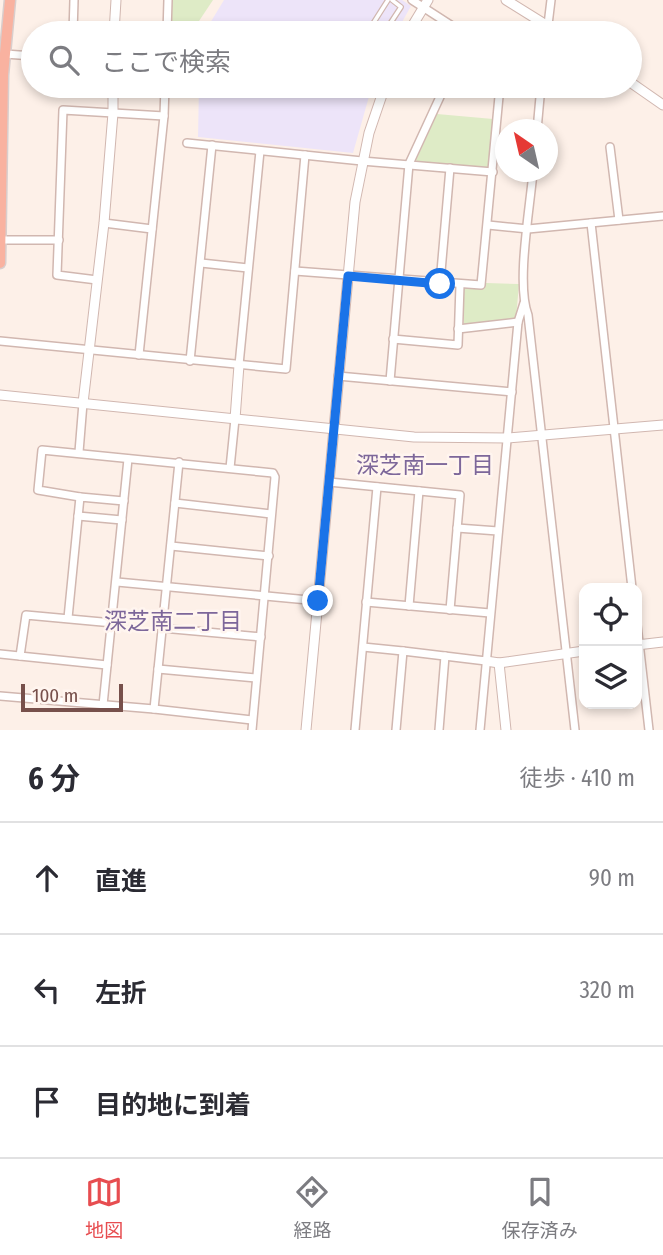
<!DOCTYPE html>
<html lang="ja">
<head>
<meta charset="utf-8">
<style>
  body { margin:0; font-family:"Fira Sans Condensed","Noto Sans JP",sans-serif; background:#f2f2f3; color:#2b2b33 }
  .controls { position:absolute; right:21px; bottom:21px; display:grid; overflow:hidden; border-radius:14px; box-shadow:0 4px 10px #0003 }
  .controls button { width:63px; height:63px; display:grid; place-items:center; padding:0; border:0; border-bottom:2px solid #e1e1e2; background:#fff; color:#2b2b33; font:35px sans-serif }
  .compass { position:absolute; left:495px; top:119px; width:63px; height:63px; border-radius:50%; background:#fff; box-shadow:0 4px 10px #0003; rotate:326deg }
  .scale { position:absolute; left:21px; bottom:18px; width:102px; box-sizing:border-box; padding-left:7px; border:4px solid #77504b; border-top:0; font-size:19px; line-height:24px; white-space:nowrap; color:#77504b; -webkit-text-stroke:5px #fff5ef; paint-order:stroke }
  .stop { position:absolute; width:21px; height:21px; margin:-16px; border:5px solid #1a73e8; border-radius:50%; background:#fff }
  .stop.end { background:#1a73e8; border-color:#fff; box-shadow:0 2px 7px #0008 }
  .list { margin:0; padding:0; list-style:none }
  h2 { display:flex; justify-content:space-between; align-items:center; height:91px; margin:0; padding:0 28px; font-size:30px }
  h2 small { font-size:23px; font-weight:400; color:#7c7c81 }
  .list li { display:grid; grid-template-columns:46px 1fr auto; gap:21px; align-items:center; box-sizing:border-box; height:112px; padding:0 28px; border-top:2px solid #e1e1e2 }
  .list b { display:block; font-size:26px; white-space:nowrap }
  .list em { font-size:23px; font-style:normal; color:#7c7c81 }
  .icon { flex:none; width:38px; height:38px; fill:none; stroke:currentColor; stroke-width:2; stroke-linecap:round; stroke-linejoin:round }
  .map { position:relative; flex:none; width:663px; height:730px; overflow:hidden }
  .search { position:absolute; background:#fff; box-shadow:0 4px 10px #0003; left:21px; right:21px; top:21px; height:77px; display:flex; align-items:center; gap:18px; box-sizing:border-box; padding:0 24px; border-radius:38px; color:#7c7c81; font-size:26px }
  .sheet { height:427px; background:#fff }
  nav { display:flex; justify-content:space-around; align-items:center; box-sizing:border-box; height:98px; border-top:2px solid #e1e1e2; background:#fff; font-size:19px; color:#7c7c81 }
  nav a { display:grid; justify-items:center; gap:4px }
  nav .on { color:#e74d50 }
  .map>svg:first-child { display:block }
  .education { fill:#ede4f9 }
  .green { fill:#deebc6 }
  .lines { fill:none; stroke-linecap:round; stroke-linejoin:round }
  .service-casing { stroke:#d1b7b0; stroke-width:6 }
  .minor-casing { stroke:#d1b7b0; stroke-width:10 }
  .tertiary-casing { stroke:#d1b7b0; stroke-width:11 }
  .trunk-casing { stroke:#d9cecd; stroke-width:13 }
  .service { stroke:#fff; stroke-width:3.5 }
  .minor { stroke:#fff; stroke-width:7 }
  .tertiary { stroke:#fff; stroke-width:9 }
  .trunk { stroke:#f9b2a0; stroke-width:10 }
  .route { stroke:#1a73e8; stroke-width:9 }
  .labels { text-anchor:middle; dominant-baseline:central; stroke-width:5; stroke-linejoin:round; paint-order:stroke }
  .neighbourhood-label { font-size:23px; fill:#7d679a; stroke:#fff5ef }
</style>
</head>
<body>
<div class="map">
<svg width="663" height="730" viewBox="0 0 663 730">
  <rect width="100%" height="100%" fill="#fdf0e8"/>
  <g class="education">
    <path d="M224 0H402L411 6 396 33H204Z"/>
    <path d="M199 86H372L353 153 198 137Z"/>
  </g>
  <g class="green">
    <path d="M170 0H213L191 33H169Z"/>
    <path d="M437 114 493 119 490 166 487 169 418 163 416 160Z"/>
    <path d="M486 283 519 284 516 318 464 326 463 289 466 287 484 289Z"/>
  </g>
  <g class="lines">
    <defs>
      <g id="service">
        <path d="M367 33 388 0"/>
        <path d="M384 33 401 7 392 0"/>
      </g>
      <g id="minor">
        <path d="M412 0 463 33"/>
        <path d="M73 33 74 0"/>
        <path d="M167 33 168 0"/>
        <path d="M547 33 551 0"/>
        <path d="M5 54 33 56"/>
        <path d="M537 130 541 86"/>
        <path d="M187 143 362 161 493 172"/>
        <path d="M610 147 619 220"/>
        <path d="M533 172C530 208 516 284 528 315L575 730"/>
        <path d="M104 223 152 229"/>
        <path d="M591 223 632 588"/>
        <path d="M488 225 528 229 663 216"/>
        <path d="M0 240H59"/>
        <path d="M201 263 248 268"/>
        <path d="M295 271 481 285 500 86"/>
        <path d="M97 280 57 275 63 110 164 116"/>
        <path d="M440 283 450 168"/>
        <path d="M458 329 518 322"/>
        <path d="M393 339 458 345 460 285"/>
        <path d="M0 341 286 369 305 155"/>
        <path d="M139 355 164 116 165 86"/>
        <path d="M190 361 212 145"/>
        <path d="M239 365 260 151"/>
        <path d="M338 376 512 392"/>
        <path d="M390 381 409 164 445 86"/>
        <path d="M79 452 83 403"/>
        <path d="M230 468 235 419"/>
        <path d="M329 482 460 495 450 610"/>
        <path d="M80 497 38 490 42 450 273 473 275 477 252 730"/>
        <path d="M175 503 271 514"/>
        <path d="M78 516 122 520"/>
        <path d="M457 528 498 531"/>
        <path d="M171 546 269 556"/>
        <path d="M117 582 319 601"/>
        <path d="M366 602 490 613"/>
        <path d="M409 606 419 491"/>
        <path d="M68 618 80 497 124 501"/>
        <path d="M637 625 649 730"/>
        <path d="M162 628 261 637"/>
        <path d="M363 647 403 651"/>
        <path d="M0 654 107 665"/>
        <path d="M20 656 26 615 113 623"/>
        <path d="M158 669 256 678"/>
        <path d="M0 696 154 709 252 720"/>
        <path d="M103 705 128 459"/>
        <path d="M154 709 179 462"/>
        <path d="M355 730 377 487"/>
        <path d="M396 730 403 651 486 661"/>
        <path d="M439 730 445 656"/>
        <path d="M480 730 518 322 524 303"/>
      </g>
      <g id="tertiary">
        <path d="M506 0 559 33"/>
        <path d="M114 33 116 0"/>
        <path d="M408 33 428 0"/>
        <path d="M630 82 663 105"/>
        <path d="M0 395 414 437 507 438 663 425"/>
        <path d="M83 403 104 223 113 113V86"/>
        <path d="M235 419 239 365"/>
        <path d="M637 645 663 642"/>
        <path d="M486 661 499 663 584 651"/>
        <path d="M499 663 506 730"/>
        <path d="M306 730 355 202 369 133 385 86"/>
      </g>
      <path id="trunk" d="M0 263 3 75 10 0"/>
    </defs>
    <use href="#service" class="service-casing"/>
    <use href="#minor" class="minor-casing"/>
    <use href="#tertiary" class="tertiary-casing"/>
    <use href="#trunk" class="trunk-casing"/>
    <use href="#service" class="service"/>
    <use href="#minor" class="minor"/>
    <use href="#tertiary" class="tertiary"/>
    <use href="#trunk" class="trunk"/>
  </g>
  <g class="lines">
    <path class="route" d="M318 601 348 276 440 284"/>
  </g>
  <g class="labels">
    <g class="neighbourhood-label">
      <text x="425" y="465">深芝南一丁目</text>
      <text x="173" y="621">深芝南二丁目</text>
    </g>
  </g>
</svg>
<div class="controls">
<button><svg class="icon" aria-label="locate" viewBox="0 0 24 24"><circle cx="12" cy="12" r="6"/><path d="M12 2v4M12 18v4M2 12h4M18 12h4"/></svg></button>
<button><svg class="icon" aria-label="layers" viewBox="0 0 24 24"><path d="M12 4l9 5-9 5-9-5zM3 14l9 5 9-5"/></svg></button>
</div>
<svg class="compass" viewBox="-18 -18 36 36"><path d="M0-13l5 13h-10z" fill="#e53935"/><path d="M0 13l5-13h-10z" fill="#7c7c81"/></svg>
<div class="scale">100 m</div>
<div class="stop" style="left:440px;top:284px"></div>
<div class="stop end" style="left:318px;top:601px"></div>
<div class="search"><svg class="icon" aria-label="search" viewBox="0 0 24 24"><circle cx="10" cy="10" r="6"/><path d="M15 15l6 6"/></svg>ここで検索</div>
</div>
<section class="sheet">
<h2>6 分<small>徒歩 · 410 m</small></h2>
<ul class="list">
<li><svg class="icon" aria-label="ahead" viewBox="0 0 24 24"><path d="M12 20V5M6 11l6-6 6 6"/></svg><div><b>直進</b></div><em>90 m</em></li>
<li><svg class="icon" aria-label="left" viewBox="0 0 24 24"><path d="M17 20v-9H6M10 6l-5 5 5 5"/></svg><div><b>左折</b></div><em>320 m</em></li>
<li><svg class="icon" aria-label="arrive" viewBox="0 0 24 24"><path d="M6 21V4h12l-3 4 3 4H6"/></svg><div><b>目的地に到着</b></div></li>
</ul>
</section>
<nav>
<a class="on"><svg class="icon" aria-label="map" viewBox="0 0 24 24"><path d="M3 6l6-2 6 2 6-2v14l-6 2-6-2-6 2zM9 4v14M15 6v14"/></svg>地図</a>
<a><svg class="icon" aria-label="directions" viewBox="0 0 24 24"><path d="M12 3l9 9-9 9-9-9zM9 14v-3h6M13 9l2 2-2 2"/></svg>経路</a>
<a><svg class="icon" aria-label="saved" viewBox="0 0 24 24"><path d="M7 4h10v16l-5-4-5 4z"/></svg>保存済み</a>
</nav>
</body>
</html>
